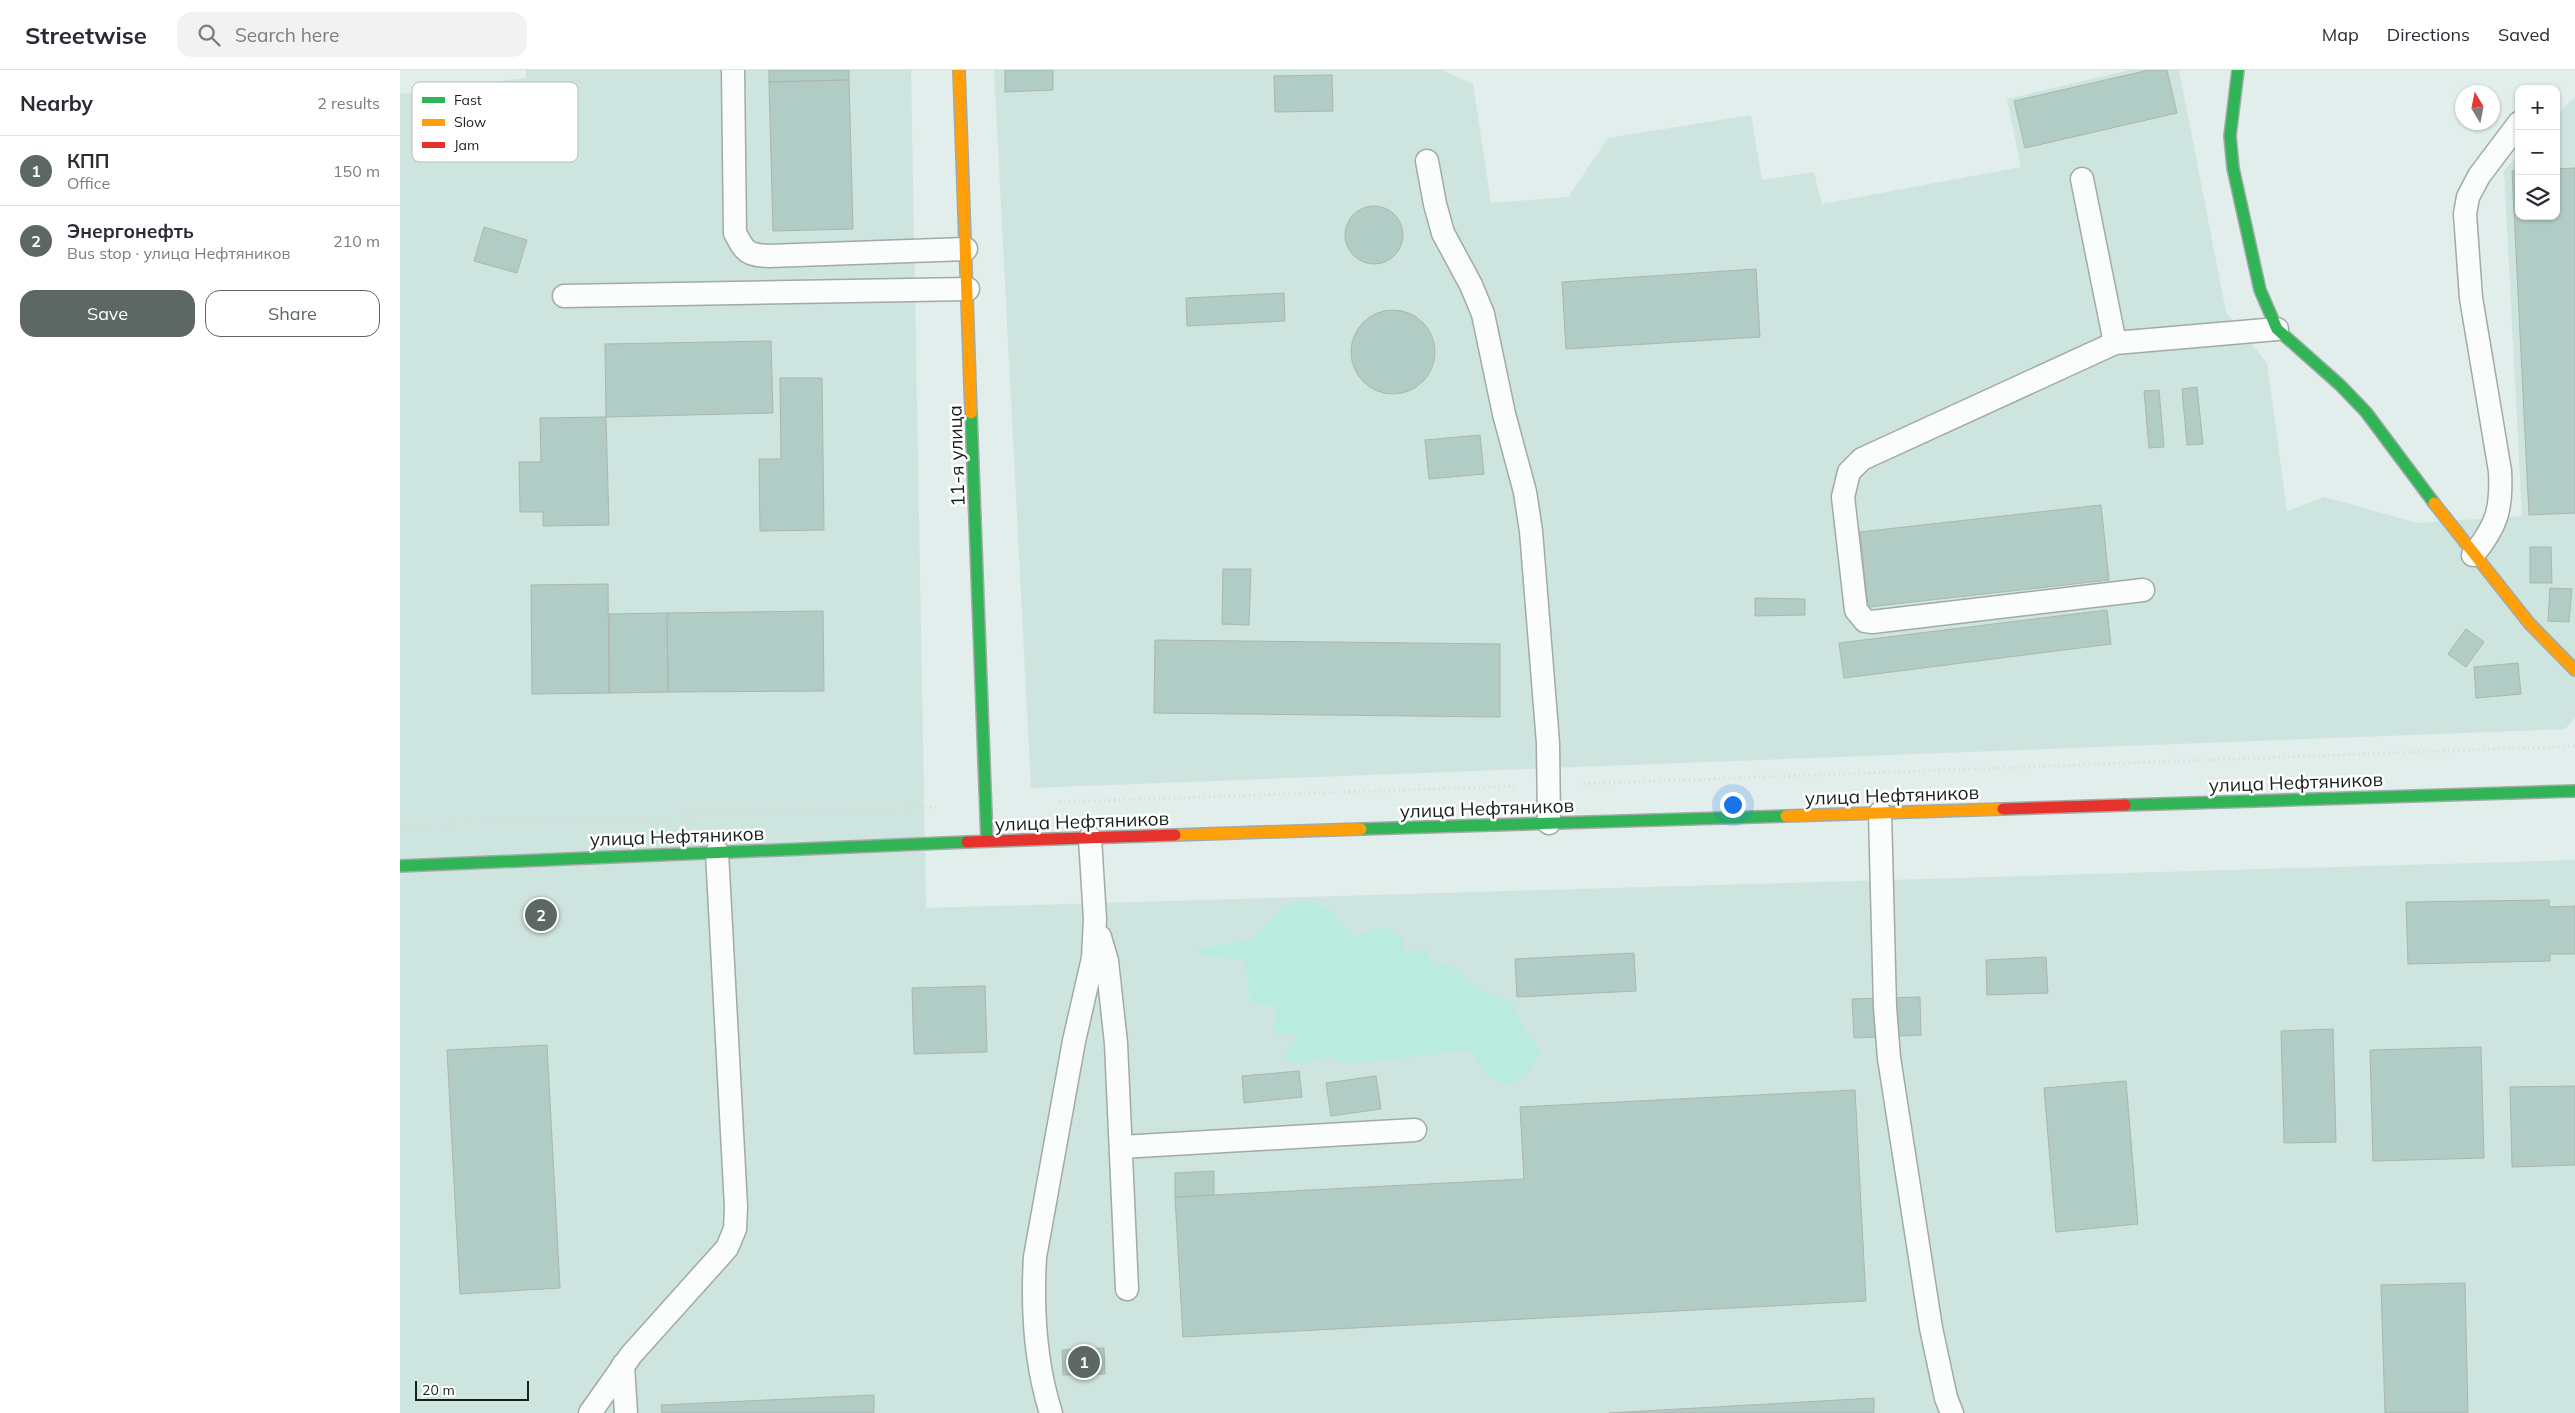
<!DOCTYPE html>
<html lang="en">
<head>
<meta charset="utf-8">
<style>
  body { margin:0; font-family:Mulish,sans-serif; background:#f2f2f3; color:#2b2b33 }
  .controls { position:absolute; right:15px; top:15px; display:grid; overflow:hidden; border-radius:10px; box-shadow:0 1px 4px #0004 }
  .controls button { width:45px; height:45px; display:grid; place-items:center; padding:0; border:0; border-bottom:1px solid #e1e1e2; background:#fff; color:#2b2b33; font:25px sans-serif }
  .compass { position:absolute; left:2055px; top:15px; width:45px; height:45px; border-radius:50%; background:#fff; box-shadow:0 1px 4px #0004; rotate:350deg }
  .scale { position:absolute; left:15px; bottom:12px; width:114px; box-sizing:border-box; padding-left:5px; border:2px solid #161e1c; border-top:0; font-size:14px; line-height:18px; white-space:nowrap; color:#161e1c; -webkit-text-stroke:4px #fff; paint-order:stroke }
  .you { position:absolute; left:1332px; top:734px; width:18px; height:18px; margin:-12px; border:4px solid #fff; border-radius:50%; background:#1a73e8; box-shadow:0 0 0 8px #1a73e833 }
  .badge { display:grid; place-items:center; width:32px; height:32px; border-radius:50%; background:#5d6764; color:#fff; font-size:16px; font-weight:700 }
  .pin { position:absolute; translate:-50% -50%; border:2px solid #fff; box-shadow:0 1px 5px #0006 }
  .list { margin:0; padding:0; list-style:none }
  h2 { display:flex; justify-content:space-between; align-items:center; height:65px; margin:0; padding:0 20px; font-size:21px }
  h2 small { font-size:16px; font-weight:400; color:#7c7c81 }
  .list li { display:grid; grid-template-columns:32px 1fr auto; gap:15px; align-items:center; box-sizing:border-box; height:70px; padding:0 20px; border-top:1px solid #e1e1e2 }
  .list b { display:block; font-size:19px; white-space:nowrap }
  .list p { margin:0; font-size:16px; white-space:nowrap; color:#7c7c81 }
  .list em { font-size:16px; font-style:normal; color:#7c7c81 }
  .actions { display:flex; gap:10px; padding:15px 20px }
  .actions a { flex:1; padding:11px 0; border:1px solid #5d6764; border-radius:15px; text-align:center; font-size:18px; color:#5d6764 }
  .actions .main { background:#5d6764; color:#fff }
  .icon { flex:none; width:28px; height:28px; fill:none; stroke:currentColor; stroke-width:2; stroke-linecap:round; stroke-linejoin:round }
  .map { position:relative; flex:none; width:2175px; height:1343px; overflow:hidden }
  header { display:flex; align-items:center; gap:30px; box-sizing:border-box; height:70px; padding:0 25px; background:#fff; border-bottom:1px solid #e1e1e2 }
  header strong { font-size:24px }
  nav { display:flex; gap:28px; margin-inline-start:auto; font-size:18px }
  .search { width:350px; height:45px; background:#f2f2f3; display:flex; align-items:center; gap:12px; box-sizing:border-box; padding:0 18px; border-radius:15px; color:#7c7c81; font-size:19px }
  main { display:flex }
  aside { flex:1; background:#fff }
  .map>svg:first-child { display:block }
  .built { fill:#cee4df }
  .green { fill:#baebdf }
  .building { fill:#b1cbc5; stroke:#acb5b2 }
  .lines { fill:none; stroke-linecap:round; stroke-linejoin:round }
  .lane-casing { stroke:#a1aaa7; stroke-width:25 }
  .fast-casing { stroke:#a1aaa7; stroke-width:14 }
  .slow-casing { stroke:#a1aaa7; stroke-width:14 }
  .jam-casing { stroke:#a1aaa7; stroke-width:14 }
  .path { stroke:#d6dad9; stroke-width:3; stroke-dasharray:1 4; stroke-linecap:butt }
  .lane { stroke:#fbfcfc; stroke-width:22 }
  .fast { stroke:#30b455; stroke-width:11 }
  .slow { stroke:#ff9f0a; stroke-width:11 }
  .jam { stroke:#e5322d; stroke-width:11 }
  .labels { text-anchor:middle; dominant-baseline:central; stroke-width:5; stroke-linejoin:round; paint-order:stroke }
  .street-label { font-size:19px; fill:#161e1c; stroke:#fff }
  .key { fill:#fff; stroke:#b9bcbb; stroke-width:1 }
  .key-label { font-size:14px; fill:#161e1c }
</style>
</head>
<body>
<header>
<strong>Streetwise</strong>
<div class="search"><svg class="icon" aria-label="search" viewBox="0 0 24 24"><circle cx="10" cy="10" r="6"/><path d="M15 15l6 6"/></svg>Search here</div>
<nav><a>Map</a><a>Directions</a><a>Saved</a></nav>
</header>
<main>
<aside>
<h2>Nearby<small>2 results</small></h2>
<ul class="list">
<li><span class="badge">1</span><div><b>КПП</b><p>Office</p></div><em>150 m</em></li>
<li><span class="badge">2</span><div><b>Энергонефть</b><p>Bus stop · улица Нефтяников</p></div><em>210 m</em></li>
</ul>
<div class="actions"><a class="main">Save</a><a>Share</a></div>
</aside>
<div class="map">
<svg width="2175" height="1343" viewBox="0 0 2175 1343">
  <rect width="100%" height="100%" fill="#e2eeeb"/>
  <g class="built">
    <path d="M126 0H511L526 838 2175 790V1343H0V24L126 8Z"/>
    <path d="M594 0H1042L1073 14 1091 133 1168 127 1208 68 1351 45 1362 110 1414 102 1422 134 1621 97 1607 29 1730 0H1779L1826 242 1867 293 1887 441 1924 427 2018 453 2122 446 2104 100 2119 85V146H2156V46L2175 27V648L2165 659 631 718Z"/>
  </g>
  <path class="green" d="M906 831 932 840 943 857 957 867C978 856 983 854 1003 868V881L1027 880 1030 889 1037 894 1050 895 1080 920 1113 932 1125 961 1140 980 1131 1000 1110 1015 1086 1005 1069 980 960 993 938 992 929 986 902 993 887 991 883 985 897 969 896 964 874 963 875 940 871 935H859L851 931 844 889 801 886 795 880 851 869 885 836Z"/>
  <g class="building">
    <path d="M369 0H449V10L369 12Z"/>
    <path d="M605 0H653V20L605 22Z"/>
    <path d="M1749 0H1767L1777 43 1625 78 1614 31Z"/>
    <path d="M932 5 933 41 875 42 874 6Z"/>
    <path d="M449 10 453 159 373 161 369 12Z"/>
    <path d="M2175 98V443L2129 445 2112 101H2119V146H2156V99Z"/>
    <circle cx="974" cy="165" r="29"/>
    <path d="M84 157 127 170 117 203 74 191Z"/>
    <path d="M1356 199 1360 267 1166 279 1162 212Z"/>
    <path d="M884 223 885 251 787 256 786 228Z"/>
    <circle cx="993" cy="282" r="42"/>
    <path d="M371 271 373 343 206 347 205 274Z"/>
    <path d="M380 308H422L424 460 360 461 359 389H381Z"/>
    <path d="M1797 317 1803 374 1787 375 1782 319Z"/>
    <path d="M1759 320 1764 377 1749 378 1744 321Z"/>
    <path d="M206 347 209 455 143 456V442H120L119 392H141L140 348Z"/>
    <path d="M1080 365 1084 404 1029 409 1025 370Z"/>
    <path d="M1701 435 1709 510 1468 537 1460 462Z"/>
    <path d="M2130 477H2151L2152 513H2130Z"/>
    <path d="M823 499H851L849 555 822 554Z"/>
    <path d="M208 514 209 623 132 624 131 515Z"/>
    <path d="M2150 518 2172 519 2169 552 2148 551Z"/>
    <path d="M1355 528 1405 529V545L1355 546Z"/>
    <path d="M1707 540 1711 574 1444 608 1439 573Z"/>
    <path d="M423 541 424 621 268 622 267 543Z"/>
    <path d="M267 543 268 622 209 623V544Z"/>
    <path d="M2066 559 2084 572 2066 597 2048 584Z"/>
    <path d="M755 570 1100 574V647L754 643Z"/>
    <path d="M2118 593 2121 624 2076 628 2074 597Z"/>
    <path d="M2149 830V837L2175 836V884H2150V891L2008 894 2006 832Z"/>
    <path d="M1234 883 1236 921 1117 927 1115 889Z"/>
    <path d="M1646 887 1648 923 1587 925 1586 890Z"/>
    <path d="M585 916 587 982 514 984 512 918Z"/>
    <path d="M1520 927 1521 965 1454 968 1452 929Z"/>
    <path d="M1933 959 1936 1072 1884 1073 1881 961Z"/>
    <path d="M147 975 160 1218 60 1224 47 980Z"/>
    <path d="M2081 977 2084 1088 1973 1091 1970 980Z"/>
    <path d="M899 1001 902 1027 844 1033 842 1006Z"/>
    <path d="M976 1006 981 1039 931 1046 926 1013Z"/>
    <path d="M1726 1011 1738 1154 1656 1162 1644 1018Z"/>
    <path d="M2175 1016V1095L2112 1097 2110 1017Z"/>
    <path d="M1455 1020 1466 1231 783 1267 775 1127 1124 1109 1120 1037Z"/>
    <path d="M814 1101V1125L775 1127V1103Z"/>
    <path d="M2065 1213 2068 1343H1985L1981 1215Z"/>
    <path d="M704 1278 705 1304 663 1305 662 1280Z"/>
    <path d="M474 1325V1343H262L261 1335Z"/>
    <path d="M1474 1328V1343H1209Z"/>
  </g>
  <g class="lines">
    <defs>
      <g id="lane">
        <path d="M333 0 335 163C345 182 347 185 369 186L566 179"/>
        <path d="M1027 91 1035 134 1043 163 1071 215 1083 244 1104 344 1125 422 1131 461 1148 673 1149 753"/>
        <path d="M1682 109 1715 273"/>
        <path d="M164 226 568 219"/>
        <path d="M2073 485C2097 456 2102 439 2100 401L2071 228 2065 144 2068 127 2079 106 2119 53"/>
        <path d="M1743 520 1472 552 1465 551 1456 540 1443 427 1449 402 1462 389 1715 273 1877 259"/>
        <path d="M1480 743 1485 937 1489 988 1531 1258 1546 1328 1552 1343"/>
        <path d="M700 867 707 891 716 973 727 1219"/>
        <path d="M721 1077 1015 1060"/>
        <path d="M223 1295 226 1343"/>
        <path d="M190 1343 231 1285 327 1178 335 1159 336 1137 317 782"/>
        <path d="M651 1343C635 1293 632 1239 635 1187L674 971 693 888 695 849 690 768"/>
      </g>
      <g id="fast">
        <path d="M1838 0 1830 66 1833 98 1860 220 1877 259 1940 315 1966 342 2034 433"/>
        <path d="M571 343 587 771"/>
        <path d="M1725 735 2175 721"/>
        <path d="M961 759 1386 746"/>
        <path d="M0 796 567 772"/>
      </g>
      <g id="slow">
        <path d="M559 0 571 343"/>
        <path d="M2034 433 2129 553 2175 600"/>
        <path d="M1386 746 1603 739"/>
        <path d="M775 765 961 759"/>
      </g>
      <g id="jam">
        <path d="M1603 739 1725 735"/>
        <path d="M567 772 775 765"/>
      </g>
    </defs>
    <use href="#lane" class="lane-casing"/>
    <use href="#fast" class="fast-casing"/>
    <use href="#slow" class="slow-casing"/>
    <use href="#jam" class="jam-casing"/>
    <g class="path">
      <path d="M1179 714 2175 676"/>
      <path d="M659 732 1118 716"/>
      <path d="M0 756 536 737"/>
    </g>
    <use href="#lane" class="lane"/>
    <use href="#fast" class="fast"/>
    <use href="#slow" class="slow"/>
    <use href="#jam" class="jam"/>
  </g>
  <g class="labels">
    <g class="street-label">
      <text transform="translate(556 386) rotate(-92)">11-я улица</text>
      <text transform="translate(1896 712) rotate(-2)">улица Нефтяников</text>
      <text transform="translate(1492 725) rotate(-2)">улица Нефтяников</text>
      <text transform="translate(1087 738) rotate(-2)">улица Нефтяников</text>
      <text transform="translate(682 751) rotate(-2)">улица Нефтяников</text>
      <text transform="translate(277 766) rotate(-2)">улица Нефтяников</text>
    </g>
  </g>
  <rect x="12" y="12" width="166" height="80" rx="8" class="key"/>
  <rect x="22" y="27" width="23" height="6" fill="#30b455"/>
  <rect x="22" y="49" width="23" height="7" fill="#ff9f0a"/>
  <rect x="22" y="72" width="23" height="6" fill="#e5322d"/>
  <g class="key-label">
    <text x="54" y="35">Fast</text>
    <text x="54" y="57">Slow</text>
    <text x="54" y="80">Jam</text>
  </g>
</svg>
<div class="controls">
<button>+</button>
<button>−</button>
<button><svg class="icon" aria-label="layers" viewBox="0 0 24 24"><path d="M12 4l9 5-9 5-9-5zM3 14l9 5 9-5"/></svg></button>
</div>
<svg class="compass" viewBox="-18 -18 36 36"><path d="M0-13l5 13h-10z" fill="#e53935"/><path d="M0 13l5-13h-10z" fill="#7c7c81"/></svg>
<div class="scale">20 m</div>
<div class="you"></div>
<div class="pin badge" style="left:684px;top:1292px">1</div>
<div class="pin badge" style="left:141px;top:845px">2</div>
</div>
</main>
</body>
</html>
